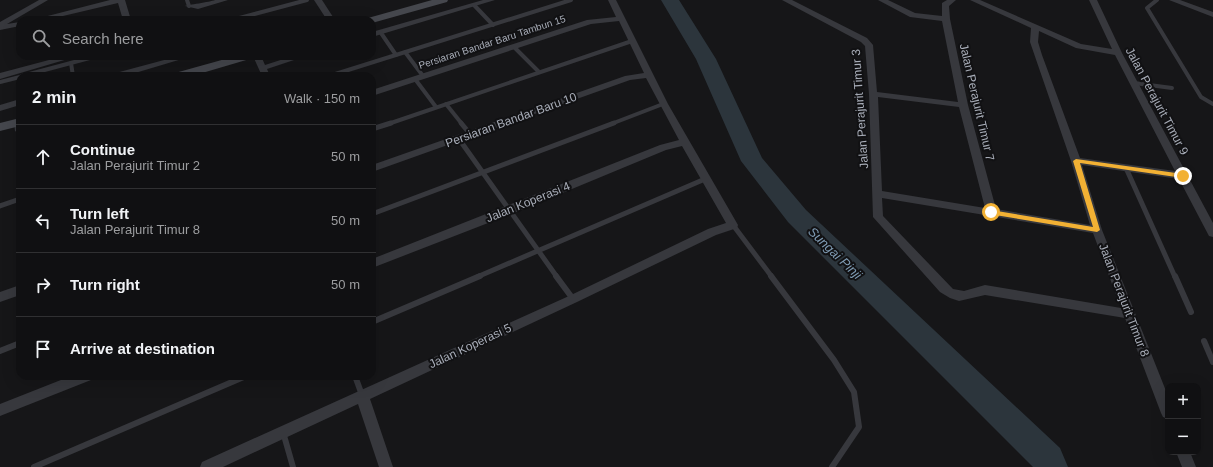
<!DOCTYPE html>
<html lang="en">
<head>
<meta charset="utf-8">
<style>
  body { margin:0; font-family:Arial,sans-serif; background:#1e1e20; color:#f1f3f6 }
  .controls { position:absolute; right:12px; bottom:12px; display:grid; overflow:hidden; border-radius:8px; box-shadow:0 4px 16px #0002 }
  .controls button { width:36px; height:36px; display:grid; place-items:center; padding:0; border:0; border-bottom:1px solid #303032; background:#101012; color:#f1f3f6; font:20px sans-serif }
  .stop { position:absolute; width:12px; height:12px; margin:-9px; border:3px solid #f2b134; border-radius:50%; background:#fff }
  .stop.end { background:#f2b134; border-color:#fff; box-shadow:0 1px 4px #0008 }
  .list { margin:0; padding:0; list-style:none }
  h2 { display:flex; justify-content:space-between; align-items:center; height:52px; margin:0; padding:0 16px; font-size:17px }
  h2 small { font-size:13px; font-weight:400; color:#9c9d9f }
  .list li { display:grid; grid-template-columns:26px 1fr auto; gap:12px; align-items:center; box-sizing:border-box; height:64px; padding:0 16px; border-top:1px solid #303032 }
  .list b { display:block; font-size:15px; white-space:nowrap }
  .list p { margin:0; font-size:13px; white-space:nowrap; color:#9c9d9f }
  .list em { font-size:13px; font-style:normal; color:#9c9d9f }
  .icon { flex:none; width:22px; height:22px; fill:none; stroke:currentColor; stroke-width:2; stroke-linecap:round; stroke-linejoin:round }
  .map { position:relative; flex:none; width:1213px; height:467px; overflow:hidden }
  .search { position:absolute; background:#101012; box-shadow:0 4px 16px #0002; left:16px; top:16px; width:360px; height:44px; display:flex; align-items:center; gap:10px; box-sizing:border-box; padding:0 14px; border-radius:12px; color:#9c9d9f; font-size:15px }
  .panel { position:absolute; background:#101012; box-shadow:0 4px 16px #0002; left:16px; top:72px; width:360px; height:308px; border-radius:12px }
  .map>svg:first-child { display:block }
  .lines { fill:none; stroke-linecap:round; stroke-linejoin:round }
  .river { fill:#2c353c; fill-rule:evenodd }
  .lane-far2 { stroke:#37383d; stroke-width:4 }
  .lane-far1 { stroke:#37383d; stroke-width:5 }
  .lane { stroke:#37383d; stroke-width:6 }
  .street { fill:#37383d; fill-rule:evenodd }
  .secondary { fill:#45474d; fill-rule:evenodd }
  .route { fill:#f2b134 }
  .labels { text-anchor:middle; dominant-baseline:central; stroke-width:4; stroke-linejoin:round; paint-order:stroke }
  .far-street-label { font-size:10px; fill:#a8adb8; stroke:#111113 }
  .street-label { font-size:12px; fill:#a8adb8; stroke:#111113 }
  .water-label { font-size:13px; font-style:italic; fill:#7f9bb3; stroke:#111113 }
</style>
</head>
<body>
<div class="map">
<svg width="1213" height="467" viewBox="0 0 1213 467">
  <rect width="100%" height="100%" fill="#161618"/>
  <g class="lines">
    <path class="river" d="M661 0H679L716 59 762 158 806 210 1060 448 1068 467H1033L788 222 741 161 696 59Z"/>
    <g class="lane-far2">
      <path d="M187 0 189 6"/>
      <path d="M1157 0 1147 8 1201 97 1213 104"/>
      <path d="M474 5 493 25"/>
      <path d="M232 20 307 0"/>
      <path d="M381 33 396 55"/>
      <path d="M514 47 539 72"/>
      <path d="M405 52 423 76"/>
      <path d="M71 63 73 76"/>
      <path d="M22 76 97 56"/>
      <path d="M329 76 571 0"/>
      <path d="M415 79 436 107"/>
      <path d="M0 82 20 77"/>
      <path d="M1134 83 1172 88"/>
      <path d="M446 104 462 124"/>
      <path d="M388 124 632 41"/>
      <path d="M611 124 663 104"/>
    </g>
    <g class="lane-far1">
      <path d="M461 123 471 135"/>
      <path d="M372 129 391 123"/>
      <path d="M459 139 557 277"/>
      <path d="M1126 168 1175 277"/>
      <path d="M0 206 20 199"/>
      <path d="M372 214 614 123"/>
      <path d="M733 225 772 277"/>
      <path d="M477 277 705 179"/>
    </g>
    <g class="lane">
      <path d="M556 276 573 299"/>
      <path d="M771 276 834 360 854 392 859 427 832 467"/>
      <path d="M1175 276 1191 312"/>
      <path d="M372 322 480 276"/>
      <path d="M1204 341 1213 362"/>
      <path d="M0 351 20 343"/>
      <path d="M355 376 362 395"/>
      <path d="M283 432 293 467"/>
      <path d="M34 467 246 376"/>
    </g>
    <g class="street">
      <path d="M39 0H48L7 24 20 22V26L0 30V22Z"/>
      <path d="M110 0H125L131 20H123L118 3 46 20H32Z"/>
      <path d="M215 0H228L198 9 185 6C187 5 210 2 215 0Z"/>
      <path d="M314 0H322L335 20H327Z"/>
      <path d="M483 0H495L372 37V32Z"/>
      <path d="M608 0H616L668 104 738 225 737 228 716 235 577 302 370 399 393 467H379L358 404 223 467H200L202 462 569 296 708 229 726 223 682 146 666 150 514 213 372 268V259L660 145 679 140 646 78 630 80 372 172V165L625 76 644 73 619 21 591 24 372 96V90L587 20 616 17Z"/>
      <path d="M782 0H792L867 38 873 45 877 92 958 102 942 21 910 17 878 0H888L915 13 942 16V3L947 0H956L949 6 950 19 968 105 996 209 1090 225 1071 161 1030 42 1031 28 970 0H980L1081 44 1112 49 1089 0H1097L1122 53 1213 223V237L1209 236 1179 179 1082 165 1102 230 1168 396V419L1163 417 1161 413 1125 318 985 295 959 301 950 298 940 292 873 217 869 94 865 46 861 42ZM1039 31 1076 48 1115 55 1175 171 1080 158 1042 55 1038 42ZM878 97 959 107 985 208 882 191ZM882 198 1093 233 1121 308 985 285 964 291 953 289 883 216Z"/>
      <path d="M1169 0H1180L1213 12V17Z"/>
      <path d="M64 56H78L0 79V73Z"/>
      <path d="M179 56H192L125 76H111L112 74Z"/>
      <path d="M253 56H261L265 65 293 56H306L267 69 270 76H262Z"/>
      <path d="M20 99V105L0 111V105Z"/>
      <path d="M19 119H20V134L15 131 14 122Z"/>
      <path d="M20 285V295L0 302V292Z"/>
      <path d="M71 376H93L91 380 0 416V404Z"/>
      <path d="M1176 452H1190L1196 467H1182Z"/>
    </g>
    <g class="secondary">
      <path d="M432 0H448L447 2 372 23V20H367L368 18Z"/>
      <path d="M236 56H255L253 58 192 76H173L175 73Z"/>
      <path d="M20 118V126L0 131V123Z"/>
    </g>
  </g>
  <path class="route" d="M1076 159 1183 174 1186 176 1183 178 1080 163 1100 230 1097 232 989 214V211L991 210 1093 227 1073 161Z"/>
  <g class="labels">
    <g class="far-street-label">
      <text transform="translate(492 42) rotate(-18)">Persiaran Bandar Baru Tambun 15</text>
    </g>
    <g class="street-label">
      <text transform="translate(1157 101) rotate(62)">Jalan Perajurit Timur 9</text>
      <text transform="translate(977 102) rotate(77)">Jalan Perajurit Timur 7</text>
      <text transform="translate(860 109) rotate(-94)">Jalan Perajurit Timur 3</text>
      <text transform="translate(511 120) rotate(-20)">Persiaran Bandar Baru 10</text>
      <text transform="translate(528 202) rotate(-22)">Jalan Koperasi 4</text>
      <text transform="translate(1124 300) rotate(69)">Jalan Perajurit Timur 8</text>
      <text transform="translate(470 346) rotate(-25)">Jalan Koperasi 5</text>
    </g>
    <g class="water-label">
      <text transform="translate(835 253) rotate(44)">Sungai Pinji</text>
    </g>
  </g>
</svg>
<div class="controls">
<button>+</button>
<button>−</button>
</div>
<div class="stop" style="left:991px;top:212px"></div>
<div class="stop end" style="left:1183px;top:176px"></div>
<div class="search"><svg class="icon" aria-label="search" viewBox="0 0 24 24"><circle cx="10" cy="10" r="6"/><path d="M15 15l6 6"/></svg>Search here</div>
<section class="panel">
<h2>2 min<small>Walk · 150 m</small></h2>
<ul class="list">
<li><svg class="icon" aria-label="ahead" viewBox="0 0 24 24"><path d="M12 20V5M6 11l6-6 6 6"/></svg><div><b>Continue</b><p>Jalan Perajurit Timur 2</p></div><em>50 m</em></li>
<li><svg class="icon" aria-label="left" viewBox="0 0 24 24"><path d="M17 20v-9H6M10 6l-5 5 5 5"/></svg><div><b>Turn left</b><p>Jalan Perajurit Timur 8</p></div><em>50 m</em></li>
<li><svg class="icon" aria-label="right" viewBox="0 0 24 24"><path d="M7 20v-9h11M14 6l5 5-5 5"/></svg><div><b>Turn right</b></div><em>50 m</em></li>
<li><svg class="icon" aria-label="arrive" viewBox="0 0 24 24"><path d="M6 21V4h12l-3 4 3 4H6"/></svg><div><b>Arrive at destination</b></div></li>
</ul>
</section>
</div>
</body>
</html>
